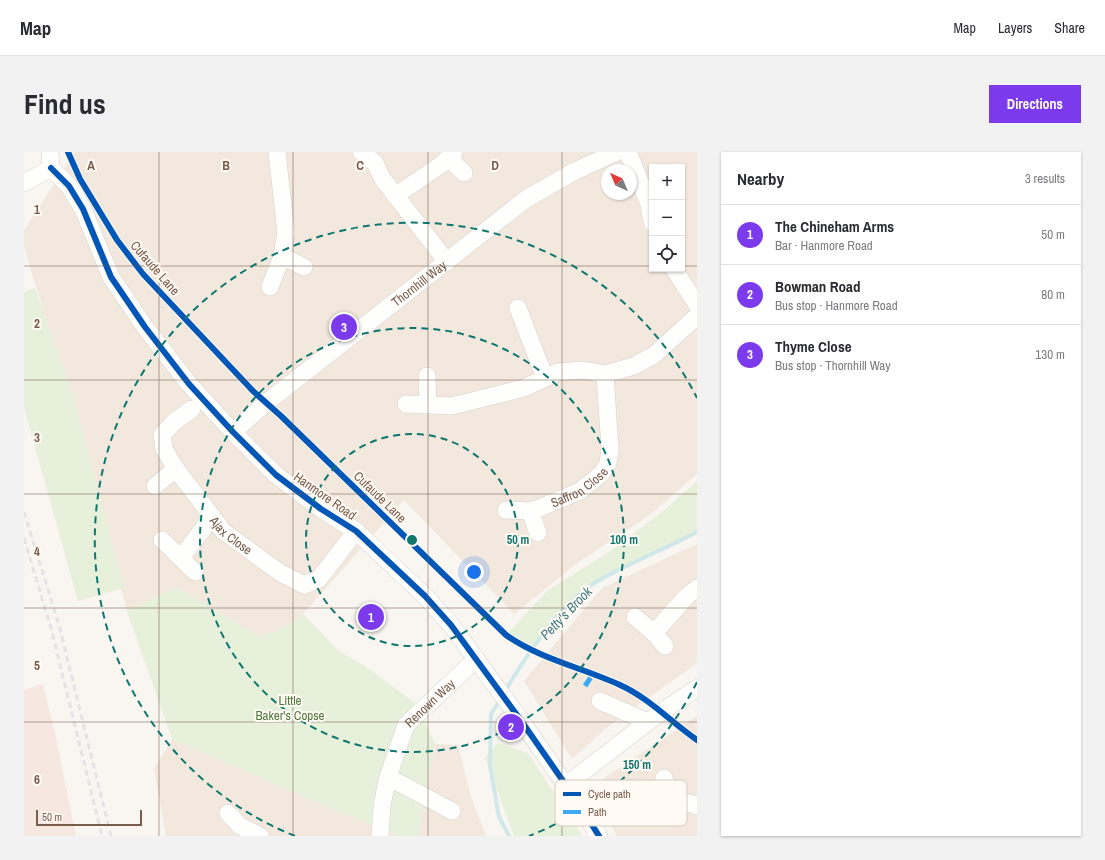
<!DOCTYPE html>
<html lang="en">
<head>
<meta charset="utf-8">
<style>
  body { margin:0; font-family:"Archivo Narrow",sans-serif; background:#f2f2f3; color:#2b2b33 }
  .controls { position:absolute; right:12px; top:12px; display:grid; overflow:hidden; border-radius:0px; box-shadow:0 1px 3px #0004 }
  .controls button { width:36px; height:36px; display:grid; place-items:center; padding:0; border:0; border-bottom:1px solid #e1e1e2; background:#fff; color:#2b2b33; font:20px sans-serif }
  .compass { position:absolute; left:577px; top:12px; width:36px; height:36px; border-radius:50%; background:#fff; box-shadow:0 1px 3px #0004; rotate:316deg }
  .scale { position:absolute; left:12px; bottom:10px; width:106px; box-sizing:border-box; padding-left:4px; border:2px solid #7a5c4d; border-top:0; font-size:11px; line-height:14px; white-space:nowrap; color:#7a5c4d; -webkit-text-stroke:3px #fffaf3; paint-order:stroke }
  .you { position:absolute; left:450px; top:420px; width:14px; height:14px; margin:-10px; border:3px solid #fff; border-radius:50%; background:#1a73e8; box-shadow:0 0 0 6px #1a73e833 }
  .badge { display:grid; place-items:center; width:26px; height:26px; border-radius:50%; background:#7c3aed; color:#fff; font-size:13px; font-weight:700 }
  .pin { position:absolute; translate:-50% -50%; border:2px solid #fff; box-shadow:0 1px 4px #0006 }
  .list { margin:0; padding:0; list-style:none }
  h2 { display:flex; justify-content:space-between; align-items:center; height:52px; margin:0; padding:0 16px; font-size:17px }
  h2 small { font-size:13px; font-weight:400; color:#7c7c81 }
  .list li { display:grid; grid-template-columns:26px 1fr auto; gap:12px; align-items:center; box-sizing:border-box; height:60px; padding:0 16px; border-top:1px solid #e1e1e2 }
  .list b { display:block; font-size:15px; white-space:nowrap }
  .list p { margin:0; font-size:13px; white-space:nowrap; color:#7c7c81 }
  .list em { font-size:13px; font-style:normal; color:#7c7c81 }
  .icon { flex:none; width:22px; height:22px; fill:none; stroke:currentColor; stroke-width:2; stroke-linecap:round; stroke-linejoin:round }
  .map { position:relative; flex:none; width:673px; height:684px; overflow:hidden; border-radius:0px }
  header { display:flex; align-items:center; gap:24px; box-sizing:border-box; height:56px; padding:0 20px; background:#fff; border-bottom:1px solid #e1e1e2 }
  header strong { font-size:19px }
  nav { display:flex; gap:22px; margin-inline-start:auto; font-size:14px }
  .intro { display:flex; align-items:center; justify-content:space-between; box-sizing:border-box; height:96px; padding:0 24px }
  h1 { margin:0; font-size:28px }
  .button { padding:10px 18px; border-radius:0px; background:#7c3aed; color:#fff; font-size:14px; font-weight:700 }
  main { display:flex; gap:24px; padding:0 24px }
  aside { flex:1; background:#fff; border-radius:0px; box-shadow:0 1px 3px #0004 }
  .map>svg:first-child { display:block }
  .residential { fill:#f2e8de; fill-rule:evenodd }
  .commercial { fill:#f6e8e1 }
  .green { fill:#e7f0db }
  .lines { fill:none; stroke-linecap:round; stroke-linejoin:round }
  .stream { stroke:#d0e8ea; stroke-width:4 }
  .minor-casing { stroke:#d7d1cb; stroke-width:18 }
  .minor { stroke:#fefefd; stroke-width:17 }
  .rail { stroke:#e6e3e7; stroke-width:3; stroke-dasharray:6 4; stroke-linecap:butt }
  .quiet { stroke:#3fa9f5; stroke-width:5; stroke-dasharray:10 5; stroke-linecap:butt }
  .cycleway-casing { stroke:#fffaf3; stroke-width:8 }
  .cycleway { stroke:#0057b8; stroke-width:6 }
  .grid { fill:none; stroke:#7a5c4d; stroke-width:1; stroke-opacity:0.55 }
  .ring { fill:none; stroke:#0f766e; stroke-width:2; stroke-dasharray:7 5 }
  .labels { text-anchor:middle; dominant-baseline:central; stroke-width:4; stroke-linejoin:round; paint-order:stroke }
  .street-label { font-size:13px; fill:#7a5c4d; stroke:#fffaf3 }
  .park-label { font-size:13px; fill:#537a41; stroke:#fffaf3 }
  .water-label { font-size:14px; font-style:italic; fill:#437c86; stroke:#fffaf3 }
  .key { fill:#fffaf3; stroke:#d7cbc1; stroke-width:1 }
  .key-label { font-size:11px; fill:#7a5c4d }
  .grid-label { font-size:13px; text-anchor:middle; font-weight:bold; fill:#7a5c4d; stroke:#fffaf3; stroke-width:4; stroke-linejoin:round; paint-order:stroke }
  .centre { fill:#0f766e; stroke:#fffaf3; stroke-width:2 }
  .ring-label { font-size:12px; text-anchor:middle; font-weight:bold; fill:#0f766e; stroke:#fffaf3; stroke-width:4; stroke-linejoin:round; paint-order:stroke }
</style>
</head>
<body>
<header>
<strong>Map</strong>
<nav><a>Map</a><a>Layers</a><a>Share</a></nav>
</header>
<div class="intro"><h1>Find us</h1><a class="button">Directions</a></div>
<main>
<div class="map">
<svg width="673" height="684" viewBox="0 0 673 684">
  <rect width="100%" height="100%" fill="#f9f5f0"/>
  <g class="residential">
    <path d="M51 0H673V322L623 365 552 412 490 462 380 348 279 462 259 476 236 485 152 435 103 459 56 279 0 95V78ZM628 15H658V117H628ZM583 18H607V42H583Z"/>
    <path d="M673 392V511L581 577 548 607 500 529 578 436Z"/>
    <path d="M673 564V684H593L567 635Z"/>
    <path d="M148 587 287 648 375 684H142L130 617Z"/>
    <path d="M411 592 434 593 446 642 462 684H394Z"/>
  </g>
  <path class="commercial" d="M19 532 32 586 52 684H0V538Z"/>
  <g class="green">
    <path d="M11 136 49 243 100 436 54 449 0 255V140Z"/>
    <path d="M673 329V380L597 417 561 439 504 496 482 483 523 439 582 402 638 360Z"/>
    <path d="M152 435 236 485 259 476 279 462 315 499 341 514 391 551 411 592 394 684H375L287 648 148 587 103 459Z"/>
    <path d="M473 591 504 601 558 684H490L461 606Z"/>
  </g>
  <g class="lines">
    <g class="stream">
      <path d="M481 539C502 504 537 451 572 430 604 411 640 398 673 380"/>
      <path d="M476 548 467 562 466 614 475 665 485 684"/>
    </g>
    <defs>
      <g id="minor">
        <path d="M26 0 27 16"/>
        <path d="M337 0 351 11 358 26 423 110"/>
        <path d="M604 0 625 52 628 70"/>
        <path d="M425 6 440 21"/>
        <path d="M27 16 45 34 59 57 87 125 121 175 165 232 209 280 252 323 297 357 332 379 401 444 427 473 498 570 553 649 575 684"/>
        <path d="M0 31 27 16"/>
        <path d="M371 44 418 12 430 0"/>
        <path d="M258 104 280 115"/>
        <path d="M650 117 673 153"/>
        <path d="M246 135 258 104 262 81 253 0"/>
        <path d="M494 156 521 226"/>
        <path d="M403 224 404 252"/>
        <path d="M382 252 428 254 500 236 534 220 559 218 581 222 610 214 630 203 673 164"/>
        <path id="s1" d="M168 257 150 270 138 283 140 297 152 317 199 379 255 420 280 433 295 427 332 379"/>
        <path id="s2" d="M209 280 242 251 502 47 551 19 593 0"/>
        <path d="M131 334 152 317"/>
        <path id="s3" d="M482 358 506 359 518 355 556 339 578 321 584 311 586 297 581 222"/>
        <path d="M506 359 514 381"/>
        <path d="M138 388 171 420"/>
        <path d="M157 406 188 365"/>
        <path d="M611 465 630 481 641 494"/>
        <path d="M630 481 662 445 673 436"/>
        <path d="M576 549 624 570"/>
        <path d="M364 625 428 659"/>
        <path d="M640 626 649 653"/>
        <path d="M542 633 637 560 673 536"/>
        <path d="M204 661 216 674 236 684"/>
        <path d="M635 663C646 655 660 646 673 654"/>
        <path id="s4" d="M356 684 358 653 364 625 382 573 452 507"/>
      </g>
    </defs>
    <use href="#minor" class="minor-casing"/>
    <use href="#minor" class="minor"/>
    <g class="rail">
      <path d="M0 360 35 473 87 684"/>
      <path d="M0 386 27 476 78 684"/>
    </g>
    <path class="quiet" d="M561 534 569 522"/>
    <defs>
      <g id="cycleway">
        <path d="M44 0 56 27 93 88 119 122 229 239 257 264 482 483C516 507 559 516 596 533 625 546 647 570 673 588"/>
        <path d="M27 16 45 34 59 57 87 125 121 175 165 232 209 280 252 323 297 357 332 379 401 444 427 473 498 570 553 649 575 684"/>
      </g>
    </defs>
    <use href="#cycleway" class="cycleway-casing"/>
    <use href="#cycleway" class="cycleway"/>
  </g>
  <path class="grid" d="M135 0V684M269 0V684M404 0V684M538 0V684M0 114H628M658 114H673M0 228H673M0 342H673M0 456H673M0 570H673"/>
  <g class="ring">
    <circle cx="388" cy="388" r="106"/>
    <circle cx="388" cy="388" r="212"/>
    <path d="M673 530A318 318 0 0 1 505 684M271 684A318 318 0 1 1 673 246"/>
  </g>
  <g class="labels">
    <g class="street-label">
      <text transform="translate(131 116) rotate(49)">Cufaude Lane</text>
      <text stroke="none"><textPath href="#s2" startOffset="238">Thornhill Way</textPath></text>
      <text stroke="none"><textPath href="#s3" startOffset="79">Saffron Close</textPath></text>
      <text transform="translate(301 344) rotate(35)">Hanmore Road</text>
      <text transform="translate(356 345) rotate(44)">Cufaude Lane</text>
      <text stroke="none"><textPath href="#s1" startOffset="164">Ajax Close</textPath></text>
      <text stroke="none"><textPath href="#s4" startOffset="147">Renown Way</textPath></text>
    </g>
    <g class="park-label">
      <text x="266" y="548">Little<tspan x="266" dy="15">Baker's Copse</tspan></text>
    </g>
    <g class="water-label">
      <text transform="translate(542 461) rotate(-46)">Petty's Brook</text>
    </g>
  </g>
  <rect x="531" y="628" width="132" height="46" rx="6" class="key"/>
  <rect x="539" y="640" width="18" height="4" fill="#0057b8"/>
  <rect x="539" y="658" width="18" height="4" fill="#3fa9f5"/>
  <g class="key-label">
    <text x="564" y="646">Cycle path</text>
    <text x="564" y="664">Path</text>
  </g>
  <g class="grid-label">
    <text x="67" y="18">A</text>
    <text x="202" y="18">B</text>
    <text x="336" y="18">C</text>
    <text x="471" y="18">D</text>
    <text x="13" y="62">1</text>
    <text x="13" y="176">2</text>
    <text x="13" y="290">3</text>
    <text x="13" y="404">4</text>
    <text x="13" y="518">5</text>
    <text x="13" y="632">6</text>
  </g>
  <circle cx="388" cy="388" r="6" class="centre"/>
  <g class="ring-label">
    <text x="494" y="392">50 m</text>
    <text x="600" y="392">100 m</text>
    <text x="613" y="617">150 m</text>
  </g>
</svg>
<div class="controls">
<button>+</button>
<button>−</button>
<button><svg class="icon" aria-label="locate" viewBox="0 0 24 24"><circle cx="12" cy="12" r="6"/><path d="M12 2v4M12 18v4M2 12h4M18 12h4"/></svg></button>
</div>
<svg class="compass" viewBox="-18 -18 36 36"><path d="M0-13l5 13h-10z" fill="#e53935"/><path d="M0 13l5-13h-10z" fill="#7c7c81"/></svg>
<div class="scale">50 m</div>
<div class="you"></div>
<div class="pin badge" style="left:347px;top:465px">1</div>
<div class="pin badge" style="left:487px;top:575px">2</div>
<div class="pin badge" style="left:320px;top:175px">3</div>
</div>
<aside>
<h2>Nearby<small>3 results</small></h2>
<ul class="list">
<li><span class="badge">1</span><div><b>The Chineham Arms</b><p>Bar · Hanmore Road</p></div><em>50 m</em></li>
<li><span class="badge">2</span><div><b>Bowman Road</b><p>Bus stop · Hanmore Road</p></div><em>80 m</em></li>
<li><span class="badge">3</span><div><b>Thyme Close</b><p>Bus stop · Thornhill Way</p></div><em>130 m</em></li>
</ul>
</aside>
</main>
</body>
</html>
